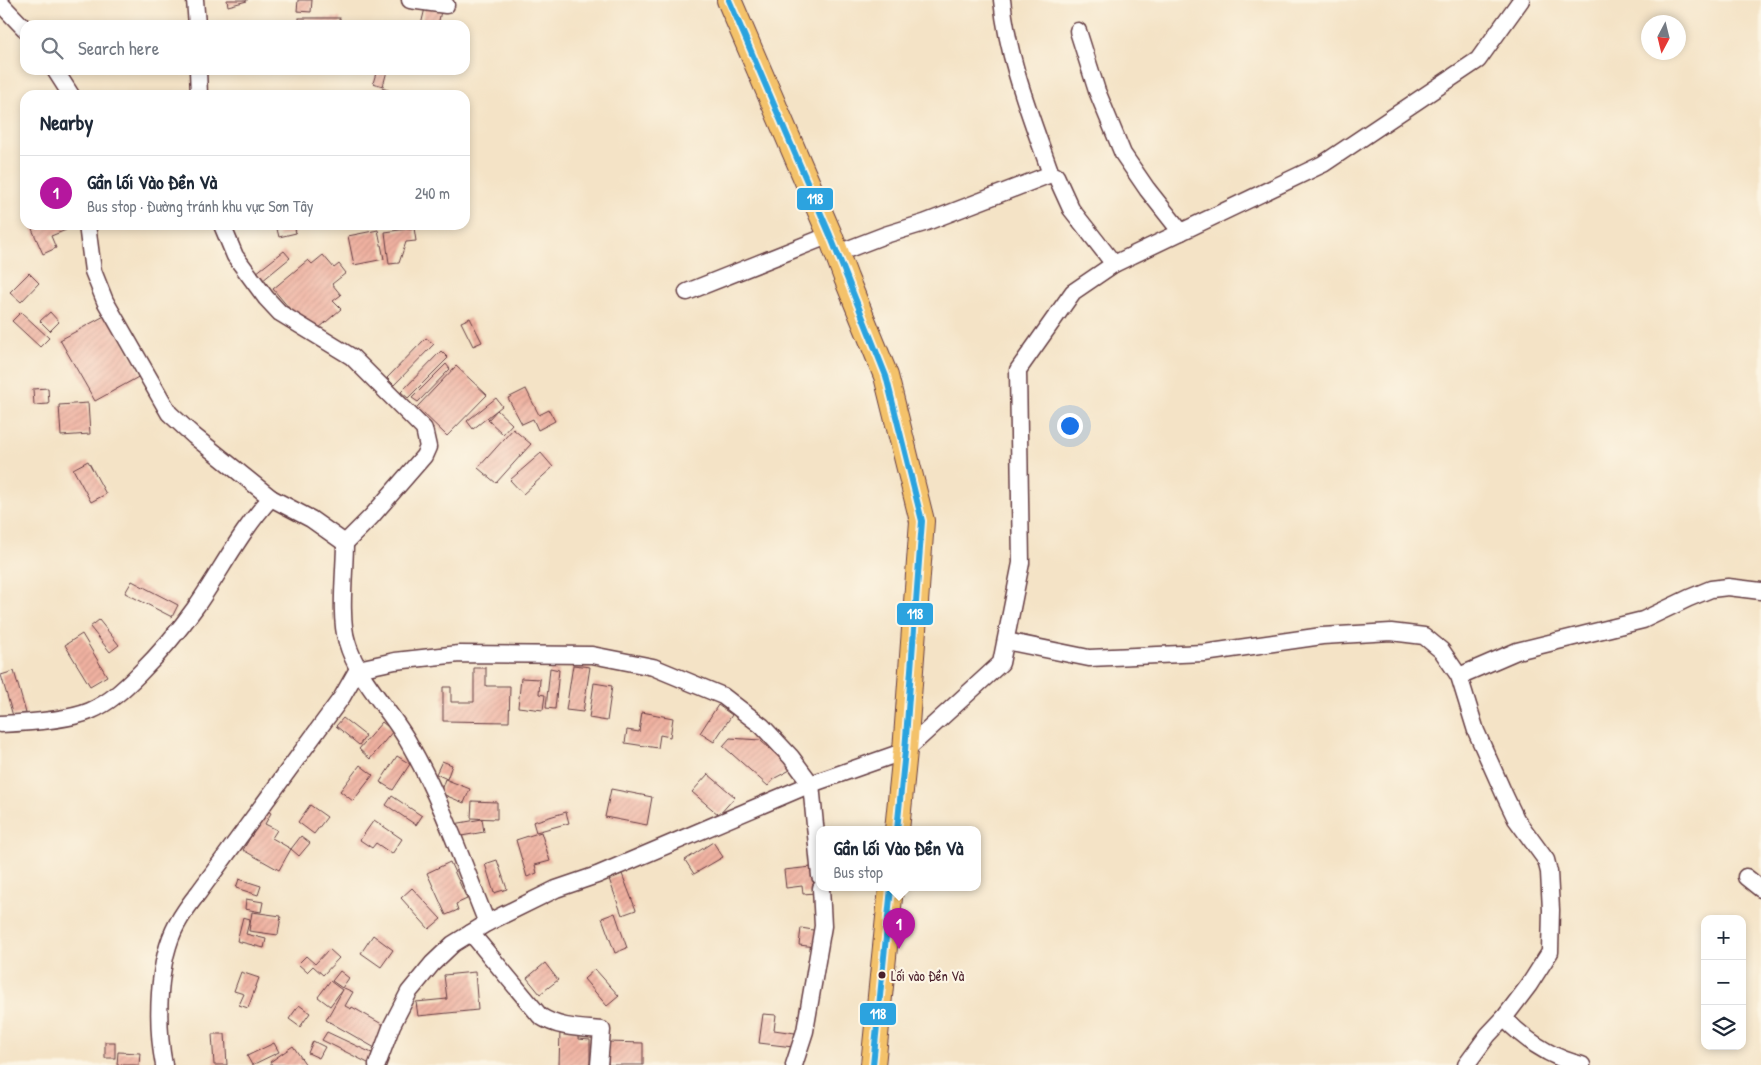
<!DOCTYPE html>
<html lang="en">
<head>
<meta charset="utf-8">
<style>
  body { margin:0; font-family:"Patrick Hand",sans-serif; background:#f6f6f7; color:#1f2937 }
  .controls { position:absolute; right:15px; bottom:15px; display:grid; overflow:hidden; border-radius:10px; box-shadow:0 2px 8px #0003 }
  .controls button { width:45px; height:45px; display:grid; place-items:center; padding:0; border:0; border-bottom:1px solid #e0e1e3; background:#fff; color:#1f2937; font:25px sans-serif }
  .compass { position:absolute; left:1641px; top:15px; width:45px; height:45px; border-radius:50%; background:#fff; box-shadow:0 2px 8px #0003; rotate:187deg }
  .you { position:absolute; left:1069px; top:425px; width:18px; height:18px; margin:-12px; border:4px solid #fff; border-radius:50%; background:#1a73e8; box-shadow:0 0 0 8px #1a73e833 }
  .badge { display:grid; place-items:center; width:32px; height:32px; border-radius:50%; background:#b5179e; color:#fff; font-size:16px; font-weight:700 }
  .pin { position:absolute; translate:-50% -41px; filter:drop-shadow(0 1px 2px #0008) }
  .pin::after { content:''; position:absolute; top:26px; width:18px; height:15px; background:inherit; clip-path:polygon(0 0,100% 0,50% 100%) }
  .popup { position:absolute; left:816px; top:826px; width:165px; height:65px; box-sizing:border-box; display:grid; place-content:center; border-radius:10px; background:#fff; filter:drop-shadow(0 1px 4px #0005); font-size:16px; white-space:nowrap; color:#747a83 }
  .popup b { font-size:19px; color:#1f2937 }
  .popup::after { content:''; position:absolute; left:50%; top:100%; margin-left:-10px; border:10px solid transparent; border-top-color:#fff }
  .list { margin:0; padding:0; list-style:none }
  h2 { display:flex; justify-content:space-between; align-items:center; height:65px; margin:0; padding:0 20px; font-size:21px }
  h2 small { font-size:16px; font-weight:400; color:#747a83 }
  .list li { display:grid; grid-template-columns:32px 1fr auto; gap:15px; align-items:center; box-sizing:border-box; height:75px; padding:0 20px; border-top:1px solid #e0e1e3 }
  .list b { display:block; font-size:19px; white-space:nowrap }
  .list p { margin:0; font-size:16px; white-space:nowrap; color:#747a83 }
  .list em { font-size:16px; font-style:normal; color:#747a83 }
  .icon { flex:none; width:28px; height:28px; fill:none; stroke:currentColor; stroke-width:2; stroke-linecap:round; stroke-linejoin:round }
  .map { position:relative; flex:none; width:1761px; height:1065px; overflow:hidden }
  .search { position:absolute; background:#fff; box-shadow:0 2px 8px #0003; left:20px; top:20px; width:450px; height:55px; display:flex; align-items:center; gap:12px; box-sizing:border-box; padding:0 18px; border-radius:15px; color:#747a83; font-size:19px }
  .panel { position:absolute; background:#fff; box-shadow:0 2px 8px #0003; left:20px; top:90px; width:450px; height:140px; border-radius:15px }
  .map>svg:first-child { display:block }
  .building { fill:url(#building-hatch) }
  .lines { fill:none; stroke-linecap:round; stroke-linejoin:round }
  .minor-casing { stroke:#643c42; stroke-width:19 }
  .highway-casing { stroke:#643c42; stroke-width:26 }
  .minor { stroke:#fff; stroke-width:16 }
  .highway { stroke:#f4c26a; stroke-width:24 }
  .bus-1-casing { stroke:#fcf5e5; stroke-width:10 }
  .bus-1 { stroke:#2ca3df; stroke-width:6 }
  .bus-dot { fill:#4a1f2b; stroke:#fcf5e5; stroke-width:2 }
  .labels { text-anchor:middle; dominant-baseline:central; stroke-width:4.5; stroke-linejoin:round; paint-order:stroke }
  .bus-label { font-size:14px; fill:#4a1f2b; stroke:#fcf5e5; text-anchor:start }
  .line-badge { stroke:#fcf5e5; stroke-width:2 }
  .badge-label { font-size:14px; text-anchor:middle; font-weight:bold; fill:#fff }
</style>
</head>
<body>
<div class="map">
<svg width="1761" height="1065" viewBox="0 0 1761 1065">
  <defs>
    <pattern id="building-hatch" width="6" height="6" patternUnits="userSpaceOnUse" patternTransform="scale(1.25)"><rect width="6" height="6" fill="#efb1a0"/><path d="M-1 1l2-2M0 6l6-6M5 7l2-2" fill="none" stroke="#ce988a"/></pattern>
  </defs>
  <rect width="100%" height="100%" fill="#fcf5e5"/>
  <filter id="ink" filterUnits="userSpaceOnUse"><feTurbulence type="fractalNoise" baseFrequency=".02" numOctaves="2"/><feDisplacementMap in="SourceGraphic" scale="10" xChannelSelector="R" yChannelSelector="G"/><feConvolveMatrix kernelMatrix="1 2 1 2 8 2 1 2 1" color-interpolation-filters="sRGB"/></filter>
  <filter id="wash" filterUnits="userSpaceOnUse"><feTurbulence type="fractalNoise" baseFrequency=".0096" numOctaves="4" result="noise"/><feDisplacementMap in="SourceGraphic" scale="20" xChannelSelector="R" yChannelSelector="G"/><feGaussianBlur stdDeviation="1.12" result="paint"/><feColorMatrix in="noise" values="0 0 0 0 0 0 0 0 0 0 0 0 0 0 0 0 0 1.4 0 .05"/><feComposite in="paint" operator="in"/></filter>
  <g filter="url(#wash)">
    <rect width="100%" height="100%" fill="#f4e3c6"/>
    <g id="blocks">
      <g class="building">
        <path d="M227 0H247V1L228 6Z"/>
        <path d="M298 0H312L311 12 297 11Z"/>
        <path d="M425 8 441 11 438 25H421Z"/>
        <rect x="299" y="18" width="41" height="7"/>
        <path d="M377 70 387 71 383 86 373 83Z"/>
        <path d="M382 88 403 95H380Z"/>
        <path d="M43 225H64L66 230 51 236 56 248 43 254 32 229Z"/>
        <path d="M276 225H294L296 233 279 237Z"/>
        <path d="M414 228 416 241 406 242 399 263 389 264 385 232Z"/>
        <path d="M378 230 384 259 354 265 348 236Z"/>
        <path d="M284 251 290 258 262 281 256 273Z"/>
        <path d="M323 255 334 268 339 264 346 273 332 284 341 295 333 301 341 309 318 329 295 315 273 289 308 260 312 264Z"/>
        <path d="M29 273 39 283 21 302 10 292Z"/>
        <path d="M21 312 49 338 40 347 12 321Z"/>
        <path d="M50 312 59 322 50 331 40 321Z"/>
        <path d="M108 314 142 375 95 401 60 340Z"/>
        <path d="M470 318 482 342 473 346 461 322Z"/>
        <path d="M426 338 434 344 394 385 387 378Z"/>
        <path d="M441 351 448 358 408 398 401 392Z"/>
        <path d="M446 364 450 369 418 402 412 398Z"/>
        <path d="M456 366 487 395 447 436 417 407Z"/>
        <path d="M48 388 49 404 34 405 33 389Z"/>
        <path d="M526 389 539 415 549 410 555 421 538 430 533 419 522 424 508 398Z"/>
        <path d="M496 398 502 406 473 429 467 421Z"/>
        <path d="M88 403 90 434 61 436 59 405Z"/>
        <path d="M497 410 512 424 503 434 488 420Z"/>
        <path d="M513 429 531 444 496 483 478 468Z"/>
        <path d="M541 453 553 467 523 494 510 480Z"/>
        <path d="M88 461 106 494 91 502 73 469Z"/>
        <path d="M132 581 178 605 172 617 125 593Z"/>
        <path d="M99 620 119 645 110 652 90 627Z"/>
        <path d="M82 634 107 676 90 686 65 645Z"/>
        <path d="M573 665 590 667 583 712 566 710Z"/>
        <path d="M474 668H486V686H510L509 722 443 721V687H451V702H474Z"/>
        <path d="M550 668 559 670 555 709 546 708Z"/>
        <path d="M14 671 26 713 13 716 1 675Z"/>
        <path d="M521 678 540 679 539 694 545 695 543 710 518 707Z"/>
        <path d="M594 683 612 686 607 721 589 718Z"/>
        <path d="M718 705 732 715 714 742 700 733Z"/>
        <path d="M642 712 673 718 670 737 660 735 658 748 625 743 627 730 639 732Z"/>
        <path d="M343 718 366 736 359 745 336 726Z"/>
        <path d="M382 722 393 731 370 759 359 749Z"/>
        <path d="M730 738 760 740 792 769 775 778 768 786 723 746Z"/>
        <path d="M397 756 410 764 393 790 380 782Z"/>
        <path d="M442 761 452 765 447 779 436 774Z"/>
        <path d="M360 765 373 775 353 801 340 791Z"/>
        <path d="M708 774 735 797 719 815 692 792Z"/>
        <path d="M445 779 470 789 464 803 440 793Z"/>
        <path d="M611 789 652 797 647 825 605 817Z"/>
        <path d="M392 796 422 816 416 825 386 805Z"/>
        <path d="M472 801 497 802V819L471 818Z"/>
        <path d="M310 805 327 817 314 834 298 822Z"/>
        <path d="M266 810 271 813 265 824 277 830 272 838 291 849 279 870 243 850Z"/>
        <path d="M566 812 569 823 536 832 533 822Z"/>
        <path d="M482 819 484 832 456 837 454 824Z"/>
        <path d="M374 820 402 839 392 854 376 843 372 848 360 840Z"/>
        <path d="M541 832 550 861 535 865 537 873 527 877 516 840Z"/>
        <path d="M301 836 310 843 299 856 291 849Z"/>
        <path d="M713 842 723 857 694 874 685 860Z"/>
        <path d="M497 860 507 889 494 893 485 864Z"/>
        <path d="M450 862 467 899 456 904 458 910 446 915 427 873Z"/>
        <path d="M812 867 815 893 803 894 802 886 786 888 784 870Z"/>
        <path d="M622 874 636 910 622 915 609 879Z"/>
        <path d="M239 879 261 886 258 895 236 888Z"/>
        <path d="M412 888 441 919 429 929 401 898Z"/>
        <path d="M246 899 263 902 261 912 245 909Z"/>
        <path d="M252 912 281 916 278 935 249 931Z"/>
        <path d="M615 913 627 948 615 953 602 918Z"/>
        <path d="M243 917 250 919 246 934 266 939 264 948 237 941Z"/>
        <path d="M801 928 819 931 816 947 799 945Z"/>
        <path d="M373 935 393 950 381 967 361 953Z"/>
        <path d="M329 949 339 958 323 975 313 966 307 972 298 964 306 956 315 964Z"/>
        <path d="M545 963 558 980 540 994 527 978Z"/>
        <path d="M595 969 619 996 607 1006 584 979Z"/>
        <path d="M340 971 349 978 342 988 332 981Z"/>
        <path d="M241 972 259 978 248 1008 239 1005 244 994 234 991Z"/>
        <path d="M475 972 478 1010 418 1016 416 1002 447 999 444 975Z"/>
        <path d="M330 981 342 990 330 1006 318 997Z"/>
        <path d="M344 988 353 992 345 1006 351 1009 352 1007 387 1027 375 1048 326 1020Z"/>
        <path d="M299 1005 310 1013 300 1027 289 1019Z"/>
        <path d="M763 1014 776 1015 774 1030 795 1033 793 1047 759 1043Z"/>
        <path d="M560 1031H578V1039L590 1040V1065H559Z"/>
        <path d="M327 1032 376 1055 372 1065 322 1040Z"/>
        <path d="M212 1034H225L227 1065H214Z"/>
        <path d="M313 1041 325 1047 319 1058 308 1053Z"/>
        <rect x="105" y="1042" width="10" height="16"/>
        <path d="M608 1042 643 1043V1065H608Z"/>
        <path d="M274 1043 279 1052 252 1065 247 1056Z"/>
        <path d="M293 1046 306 1065H272L270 1062Z"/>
        <path d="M118 1052 140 1053 139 1065H117Z"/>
      </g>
    </g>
  </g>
  <g filter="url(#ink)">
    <use href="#blocks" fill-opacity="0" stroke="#643c42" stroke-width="1"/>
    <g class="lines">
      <defs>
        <g id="minor">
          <path d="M195 0 197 25"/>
          <path d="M410 0 446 5"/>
          <path d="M1002 0C1008 61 1031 117 1051 174L1056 176 1071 209 1114 264"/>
          <path d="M0 3 25 29"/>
          <path d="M1078 31 1097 91 1123 154 1147 189 1181 232"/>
          <path d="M55 70 71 95"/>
          <path d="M198 70 199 95"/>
          <path d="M87 225 93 271 105 301 169 413 194 436 271 498"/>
          <path d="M838 253 885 235 924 223 1051 174"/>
          <path d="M687 292 830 235"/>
          <path d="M345 543C345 570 339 617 347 642 358 681 391 710 410 745 442 801 463 864 487 923"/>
          <path d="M1006 641 1089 658 1204 653 1322 636 1391 632 1424 636 1442 651 1459 676 1476 731 1505 796 1516 819 1546 860 1549 872 1551 910 1550 952 1529 985 1504 1018C1525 1040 1551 1058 1582 1065"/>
          <path d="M1459 676 1517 651 1643 620 1689 598 1711 589 1728 587 1761 591"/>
          <path d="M0 724C24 723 69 720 90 711 109 703 124 689 139 674 160 653 178 632 195 608 221 571 241 530 271 498L311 519 345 543 371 517 424 456 428 447 424 429 352 357 280 313 266 298 235 256 222 225"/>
          <path d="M1746 877 1761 889"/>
          <path d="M471 933 540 1016C558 1028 580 1028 602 1030L599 1065"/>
          <path d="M164 1065C156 1024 157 961 177 924 183 913 191 902 199 892L342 697 358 669 395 661 459 654 592 655 653 667 723 696 762 726 791 757 811 784 820 876"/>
          <path d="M377 1065 392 1025 409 992 432 964 453 944 487 923 556 889 597 875 811 784 905 751 1001 663 1021 563 1018 370 1073 292 1114 264 1323 164 1478 60 1521 0"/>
          <path d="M794 1065 805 1031 823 926 821 888"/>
          <path d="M1466 1065 1488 1035 1504 1018"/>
        </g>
        <g id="highway">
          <path d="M729 0 830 235 846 278 886 376 922 521 905 751 897 830"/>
          <path d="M873 1065 891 888"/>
        </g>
      </defs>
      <use href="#minor" class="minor-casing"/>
      <use href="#highway" class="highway-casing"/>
      <use href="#minor" class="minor"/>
      <use href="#highway" class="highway"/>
      <defs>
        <g id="bus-1">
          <path d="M729 0 830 235 886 376 922 521 905 751 897 830"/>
          <path d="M873 1065 891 888"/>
        </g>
      </defs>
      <use href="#bus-1" class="bus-1-casing"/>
      <use href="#bus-1" class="bus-1"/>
    </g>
  </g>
  <circle class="bus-dot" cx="882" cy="975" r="4.5"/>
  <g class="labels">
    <g class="bus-label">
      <text x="891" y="975">Lối vào Đền Và</text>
    </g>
  </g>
  <g class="line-badge">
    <rect x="796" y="187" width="38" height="24" rx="5" fill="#2ca3df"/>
    <rect x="896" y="602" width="38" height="24" rx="5" fill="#2ca3df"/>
    <rect x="859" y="1002" width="38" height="24" rx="5" fill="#2ca3df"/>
  </g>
  <g class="badge-label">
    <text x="815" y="204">118</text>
    <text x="915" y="619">118</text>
    <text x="878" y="1019">118</text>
  </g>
</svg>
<div class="controls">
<button>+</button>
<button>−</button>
<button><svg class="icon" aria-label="layers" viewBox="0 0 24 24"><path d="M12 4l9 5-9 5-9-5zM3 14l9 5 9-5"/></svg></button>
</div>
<svg class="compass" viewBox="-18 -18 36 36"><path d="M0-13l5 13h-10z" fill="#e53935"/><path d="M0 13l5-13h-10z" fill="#747a83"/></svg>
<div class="you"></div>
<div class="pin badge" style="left:899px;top:949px">1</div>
<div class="popup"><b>Gần lối Vào Đền Và</b>Bus stop</div>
<div class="search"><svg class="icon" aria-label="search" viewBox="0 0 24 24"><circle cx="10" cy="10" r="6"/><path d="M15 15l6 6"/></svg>Search here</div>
<section class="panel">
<h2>Nearby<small></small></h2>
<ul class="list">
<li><span class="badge">1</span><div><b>Gần lối Vào Đền Và</b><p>Bus stop · Đường tránh khu vực Sơn Tây</p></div><em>240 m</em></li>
</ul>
</section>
</div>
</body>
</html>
